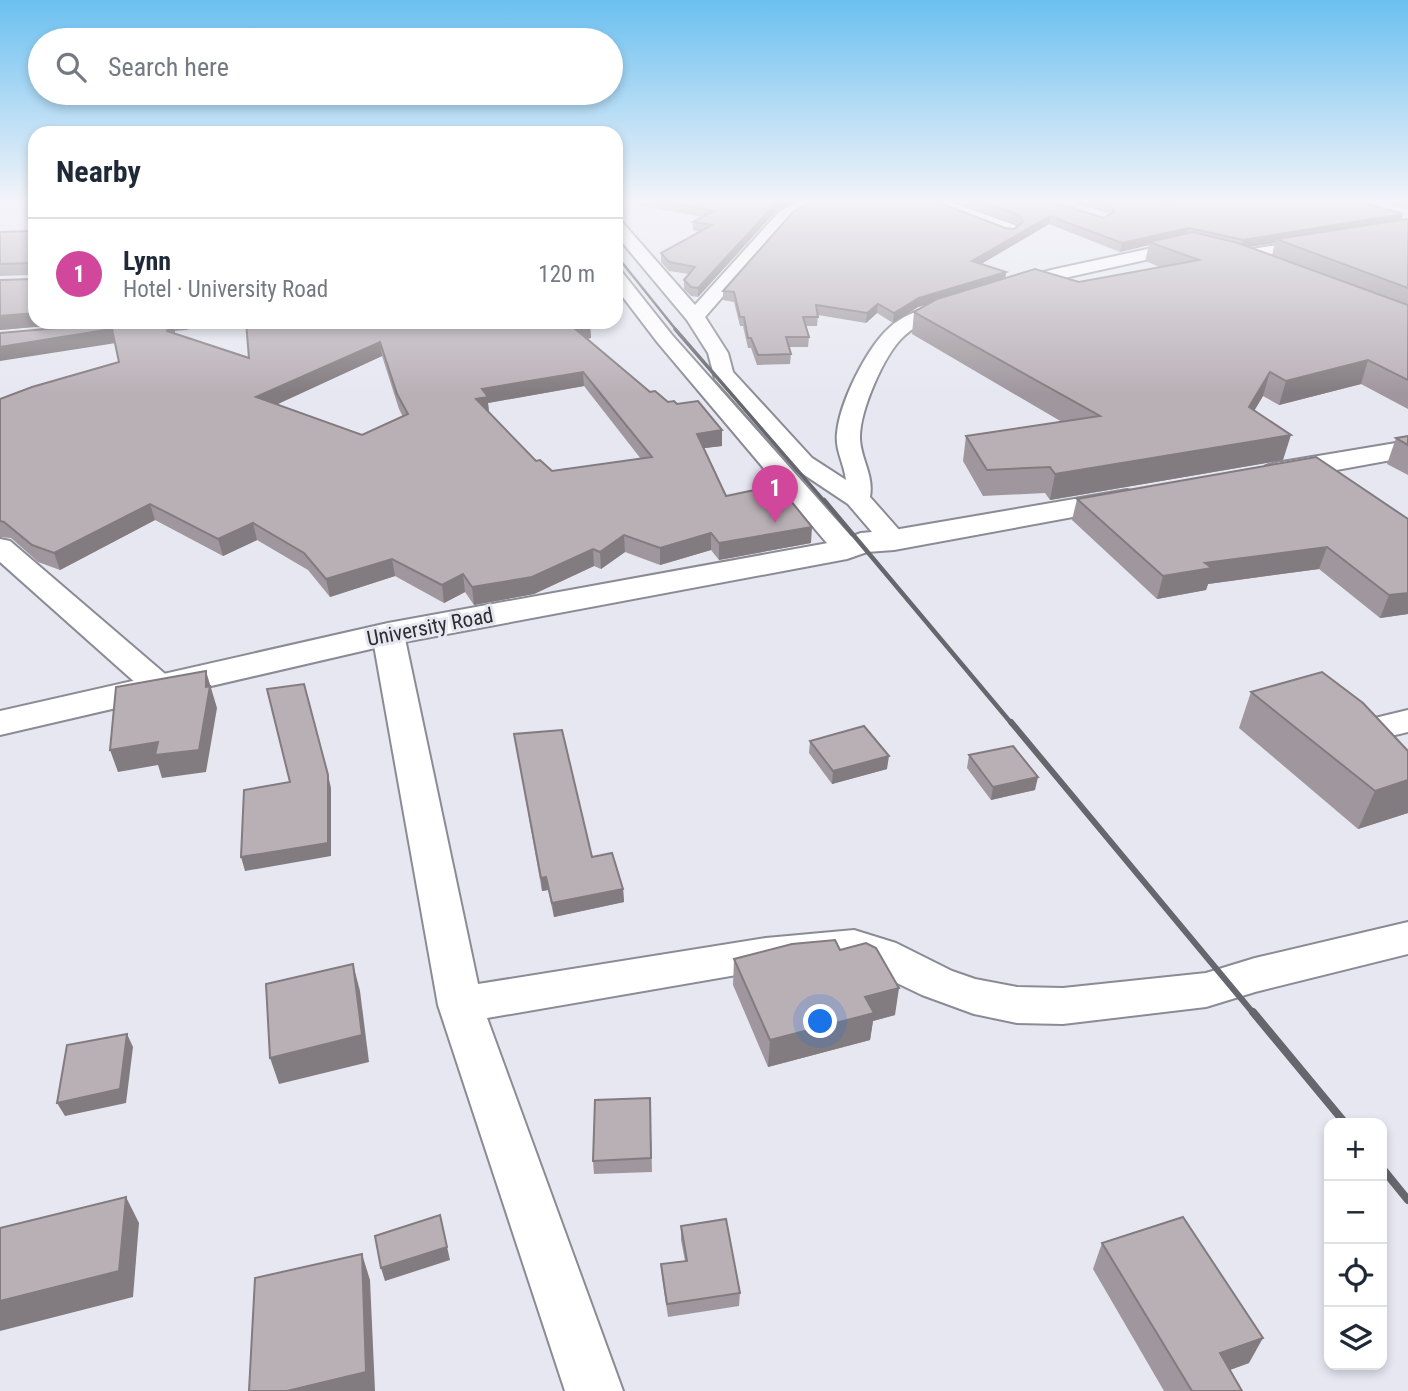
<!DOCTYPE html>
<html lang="en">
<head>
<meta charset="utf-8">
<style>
  body { margin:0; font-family:"Roboto Condensed",sans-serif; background:#f6f6f7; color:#1f2937 }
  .controls { position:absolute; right:21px; bottom:21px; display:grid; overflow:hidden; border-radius:14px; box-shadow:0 4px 10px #0003 }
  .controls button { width:63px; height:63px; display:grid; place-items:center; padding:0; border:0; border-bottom:2px solid #e0e1e3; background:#fff; color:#1f2937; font:35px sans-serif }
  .you { position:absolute; left:821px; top:1022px; width:24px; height:24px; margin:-18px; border:5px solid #fff; border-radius:50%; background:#1a73e8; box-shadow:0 0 0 10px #1a73e833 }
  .badge { display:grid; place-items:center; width:46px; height:46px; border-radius:50%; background:#db2777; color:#fff; font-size:23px; font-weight:700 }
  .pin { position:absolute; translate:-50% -58px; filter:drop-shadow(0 2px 4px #0008) }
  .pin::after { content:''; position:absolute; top:37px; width:24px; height:21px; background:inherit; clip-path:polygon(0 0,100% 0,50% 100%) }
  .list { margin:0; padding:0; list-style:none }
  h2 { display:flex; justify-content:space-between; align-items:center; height:91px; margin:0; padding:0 28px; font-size:30px }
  h2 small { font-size:23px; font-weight:400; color:#747a83 }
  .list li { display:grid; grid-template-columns:46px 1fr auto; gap:21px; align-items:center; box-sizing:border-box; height:112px; padding:0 28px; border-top:2px solid #e0e1e3 }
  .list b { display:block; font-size:26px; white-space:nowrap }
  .list p { margin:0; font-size:23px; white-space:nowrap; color:#747a83 }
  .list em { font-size:23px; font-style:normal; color:#747a83 }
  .icon { flex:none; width:38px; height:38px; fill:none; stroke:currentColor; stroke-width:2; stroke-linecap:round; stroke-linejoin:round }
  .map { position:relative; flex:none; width:1408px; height:1391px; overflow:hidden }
  .search { position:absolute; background:#fff; box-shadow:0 4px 10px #0003; left:28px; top:28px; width:595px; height:77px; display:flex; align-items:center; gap:18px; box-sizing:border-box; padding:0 24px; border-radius:38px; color:#747a83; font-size:26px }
  .panel { position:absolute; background:#fff; box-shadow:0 4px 10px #0003; left:28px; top:126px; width:595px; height:203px; border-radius:21px }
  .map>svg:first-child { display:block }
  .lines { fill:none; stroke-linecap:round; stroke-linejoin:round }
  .minor-casing { stroke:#8a8b94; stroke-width:4 }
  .tertiary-casing { stroke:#8a8b94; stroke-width:4 }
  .minor { fill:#fff; fill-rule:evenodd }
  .tertiary { fill:#fff; fill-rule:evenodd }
  .rail-far4 { stroke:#66676d; stroke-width:2.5 }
  .rail-far3 { stroke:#66676d; stroke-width:3.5 }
  .rail-far2 { stroke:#66676d; stroke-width:4.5 }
  .rail-far1 { stroke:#66676d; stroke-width:6 }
  .rail { stroke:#66676d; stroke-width:8 }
  .wall { fill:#9f979d; fill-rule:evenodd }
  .shaded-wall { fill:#827b7f }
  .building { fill:#b9b0b6; stroke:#827b7f; stroke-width:2; fill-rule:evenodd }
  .labels { text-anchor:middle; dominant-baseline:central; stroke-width:6; stroke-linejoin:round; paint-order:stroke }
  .street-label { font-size:21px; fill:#2d2e31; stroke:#e6e7f1 }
</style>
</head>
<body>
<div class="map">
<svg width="1408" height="1391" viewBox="0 0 1408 1391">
  <rect width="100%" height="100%" fill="#e6e7f1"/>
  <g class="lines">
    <defs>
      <g id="minor">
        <path d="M804 199H824L791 218 705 317 728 353 733 372 812 458 846 480C844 463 835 450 837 433 840 402 866 349 889 328 900 317 917 311 932 306 942 303 952 298 963 301L966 305 963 309C943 315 920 321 904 336 884 354 859 412 860 439 861 460 874 475 870 497L908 540 904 546 894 548 884 546 848 504 794 468 715 379 708 353 687 320 616 235V220L622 222 695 305 779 212Z"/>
        <path d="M921 199H943L1017 226 1019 230 1011 235 1005 234 924 202Z"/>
        <path d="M1408 224V234L1240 261 1231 256 1240 251Z"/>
        <path d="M1189 240 1198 245 1195 249 1055 280 1010 293 1001 287 1003 283 1051 270Z"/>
        <path d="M616 271 622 272 672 335 857 543 861 549 857 555 847 557 837 555 658 343 616 288Z"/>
        <path d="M196 322 193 326 186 328 128 333 121 331 118 327 124 322Z"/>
        <path d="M0 539 10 541 171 679 175 686 171 693 159 696 147 693 0 562Z"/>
        <path d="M388 625 399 627 404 634 478 984 766 938 854 930 896 943 952 971 975 979 1017 987 1063 988 1206 973 1255 958 1408 922V954L1255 992 1206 1007 1063 1024 1017 1023 974 1014 922 995 853 962 766 970 487 1018 623 1391H565L438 1005 372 634 377 627Z"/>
        <path d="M1408 710V732L1387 737 1408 759V792L1395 788 1345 732 1350 724Z"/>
      </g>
      <g id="tertiary">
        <path d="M1408 441V457L1276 481 1266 478 1261 472 1266 466 1276 463Z"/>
        <path d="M1127 490 1138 493 1142 499 1138 505 894 550 867 552 847 559 388 645 0 735V711L388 623 839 541 861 533 894 530Z"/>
      </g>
    </defs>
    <use href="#minor" class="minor-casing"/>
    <use href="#tertiary" class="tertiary-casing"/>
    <use href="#minor" class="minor"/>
    <use href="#tertiary" class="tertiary"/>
    <path class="rail-far4" d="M616 255 677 331"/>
    <path class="rail-far3" d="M675 329 825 502"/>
    <path class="rail-far2" d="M824 500 1012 724"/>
    <path class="rail-far1" d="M1011 722 1254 1014"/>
    <g class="rail">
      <path d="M1253 1012 1345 1123"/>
      <path d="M1382 1168 1408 1200"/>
    </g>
  </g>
  <g class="wall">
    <path d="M616 199H799L777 210 698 297 691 296 684 289V280L689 274 669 271 661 262V253L700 232 693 230V222L703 217 616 201Z"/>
    <path d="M950 199H1043L1104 218 1110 214 1064 199H1147L1167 205 1171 203 1164 199H1351L1402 220 1408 219V409L1361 384 1279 405 1263 396 1254 411 1283 460 1050 500 1045 493 983 496 963 461 966 436 1062 422 912 334 914 312 925 305 918 307 893 323 877 313 866 323 818 315 817 326H806L809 337 808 347H789L791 354 790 364 757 365 751 348H748L743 326H740L734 302 723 300V291L1005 228 1014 229 1019 225 1018 224ZM1049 224 1120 252 1149 245 1145 261 1160 267 1079 282 1005 278 1006 272 981 264ZM1275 243 1272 255 1250 247Z"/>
    <path d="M1372 199H1408V209Z"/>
    <path d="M31 231 91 322 0 330V280L31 279 33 276V275L0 276V232Z"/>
    <path d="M126 322H173L175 332V334L249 358 246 322 590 324 591 338 587 339 650 392 668 402 677 404 722 430V446L704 448 726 496 811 543 719 560 711 550 660 565 625 552 601 569 594 566 534 594 474 605 465 592 444 603 395 576 330 597 308 570 257 540 223 556 155 520 60 570 38 562 11 538 0 537V399L119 362 115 343ZM382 356 399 409 403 417 362 435 276 405ZM584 386 641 459 552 471 536 461 488 412H489L488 403Z"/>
    <path d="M1408 436V475L1387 464 1396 438Z"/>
    <path d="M1077 499 1408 519V614L1380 618 1319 569 1208 584 1206 590 1157 599 1072 520Z"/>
    <path d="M1251 692 1408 751V813L1358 829 1239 728Z"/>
    <path d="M514 734 592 857 623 889 624 902 554 917 548 890 542 891Z"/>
    <path d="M810 741 887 769 832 784 809 753Z"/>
    <path d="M969 755 1035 790 991 800 967 768Z"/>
    <path d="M840 950 895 1015 873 1021 870 1040 768 1067 733 985 734 959Z"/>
    <path d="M650 1098 652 1172 594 1174 593 1161Z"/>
    <path d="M681 1226 740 1293 739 1306 668 1317 662 1277 661 1264 685 1261 681 1240Z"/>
    <path d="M1102 1243 1249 1363 1230 1370 1242 1391H1164L1093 1269Z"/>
  </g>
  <g class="shaded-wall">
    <path d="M784 199H799L777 210 698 297V288L777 202Z"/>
    <path d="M1403 214 1401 223 1276 239 1275 243 1241 248 1243 240Z"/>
    <path d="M1050 216 1049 224 971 270 972 261Z"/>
    <path d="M1189 228 1187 236 1149 242V245L1120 252 1122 243Z"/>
    <path d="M1006 272 1005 281 918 307 893 323 894 313 919 298Z"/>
    <path d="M878 304 877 313 866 323 867 313Z"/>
    <path d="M35 313V322H91L0 330V316Z"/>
    <path d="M170 322H173L175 332 170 345 167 331Z"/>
    <path d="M590 324 591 338 574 340 573 327Z"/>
    <path d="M112 329 116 343 0 361V347Z"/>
    <path d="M380 342 382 356 260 412 256 397Z"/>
    <path d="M1368 360 1361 384 1279 405 1286 381Z"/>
    <path d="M583 372 584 386 488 403 489 412 477 414 476 399 482 389Z"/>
    <path d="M1270 372 1263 396 1242 431 1249 407Z"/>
    <path d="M722 430V446L697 449V434Z"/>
    <path d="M1291 435 1283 460 1050 500 1055 474Z"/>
    <path d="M150 504 155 520 60 570 54 553Z"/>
    <path d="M253 523 257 540 223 556 218 539Z"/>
    <path d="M812 527 811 543 719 560V543Z"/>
    <path d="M711 533V550L660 565V548Z"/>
    <path d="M624 535 625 552 601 569 600 552Z"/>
    <path d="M1327 547 1319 569 1208 584 1206 590 1157 599 1163 576 1205 563Z"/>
    <path d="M593 549 594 566 534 594 474 605 472 587Z"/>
    <path d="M392 559 395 576 330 597 326 579Z"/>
    <path d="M463 574 465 592 444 603 442 585Z"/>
    <path d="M1408 593V614L1380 618 1389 595Z"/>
    <path d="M206 671 217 708 206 772 162 778 158 765 118 772 110 750 206 687Z"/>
    <path d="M889 756 887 769 832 784 833 771Z"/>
    <path d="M328 775 331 788V856L245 871 241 857Z"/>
    <path d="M1038 777 1035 790 991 800 993 787Z"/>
    <path d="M1408 780V813L1358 829 1375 791Z"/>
    <path d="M546 877 548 890 542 891 541 878Z"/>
    <path d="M623 889 624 902 554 917 552 903Z"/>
    <path d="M353 964 360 991 369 1062 279 1084 270 1058Z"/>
    <path d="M899 988 895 1015 873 1021 870 1040 768 1067 770 1040 865 997Z"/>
    <path d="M127 1034 133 1047 126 1103 65 1116 57 1103Z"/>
    <path d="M126 1197 139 1223 133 1297 0 1331V1301Z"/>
    <path d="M440 1215 450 1260 385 1281 381 1268Z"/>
    <path d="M362 1254 370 1280 375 1391H287Z"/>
    <path d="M1263 1338 1249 1363 1207 1378 1220 1353Z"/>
  </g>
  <g class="building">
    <path d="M649 199H784L777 202 698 288 691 287 684 280 695 267 669 262 661 253 712 225 693 222 714 211Z"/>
    <path d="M815 199H930L1005 228 1014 229 1023 222 1019 215 973 199H1043L1104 218 1115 211 1111 206 1090 199H1147L1167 205 1178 199H1351L1403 214 1243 240 1189 228 1122 243 1050 216 972 261 1006 272 919 298 894 313 878 304 867 313 816 305 818 317H803L809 337H786L791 354 758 355 751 338H748L744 317H740L734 292 723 291 793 212Z"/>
    <path d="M1408 219V288L1276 239Z"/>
    <path d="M34 228H35V313L0 316V280L31 279 33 276V263L0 264V232L31 231Z"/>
    <path d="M1193 232 1238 243 1408 305V380L1368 360 1286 381 1270 372 1249 407 1291 435 1055 474 1050 467 987 470 966 436 1100 416 914 312 937 299 1035 269 1079 282 1199 260 1149 242Z"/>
    <path d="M126 322H170L167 331 249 358 246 322H588L590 324 573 327 650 392 655 391 668 402 674 401 677 404 698 401 722 430 697 434 726 496 778 485 812 527 719 543 711 533 660 548 624 535 600 552 593 549 532 577 472 587 463 574 442 585 392 559 326 579 304 553 253 523 218 539 150 504 54 553 32 545 4 522 0 521V399L32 387 119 362 112 329 0 347V333ZM380 342 397 394 408 414 362 435 256 397ZM583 372 652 457 552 471 540 460 536 461 476 399 488 397 482 389Z"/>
    <path d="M1408 436V445L1396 438Z"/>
    <path d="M1316 457 1408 519V593L1389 595 1327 547 1205 563 1212 568 1163 576 1077 499Z"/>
    <path d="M206 671V687L210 686 199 750 155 755 158 742 110 750 116 687Z"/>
    <path d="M1322 672 1363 703 1408 751V780L1375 791 1251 692Z"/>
    <path d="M304 684 328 775V843L241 857 244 790 290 782 267 689Z"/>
    <path d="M864 726 889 756 833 771 810 741Z"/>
    <path d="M562 730 592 857 612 853 623 889 552 903 546 877 541 878 514 734Z"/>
    <path d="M1013 746 1038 777 993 787 969 755Z"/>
    <path d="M835 940 840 950 866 943 876 948 899 988 865 997 874 1013 770 1040 734 959 792 944Z"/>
    <path d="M353 964 362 1035 270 1058 266 984Z"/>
    <path d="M127 1034 120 1089 57 1103 67 1045Z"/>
    <path d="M650 1098 651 1158 593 1161 595 1100Z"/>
    <path d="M126 1197 119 1271 0 1301V1228Z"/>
    <path d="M440 1215 447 1247 381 1268 375 1236Z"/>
    <path d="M1183 1217 1263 1338 1220 1353 1242 1391H1192L1102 1243Z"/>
    <path d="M726 1219 740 1293 667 1304 661 1264 687 1261 681 1226Z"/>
    <path d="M362 1254 366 1372 287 1391H249L255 1278Z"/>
  </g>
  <linearGradient id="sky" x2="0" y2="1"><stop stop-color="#6bc0f0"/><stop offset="0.51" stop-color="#f4f4f9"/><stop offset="1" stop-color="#f4f4f9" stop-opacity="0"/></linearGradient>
  <rect width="1408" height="394" fill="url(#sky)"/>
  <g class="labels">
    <g class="street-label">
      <text transform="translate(430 627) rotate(-11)">University Road</text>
    </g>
  </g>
</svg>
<div class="controls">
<button>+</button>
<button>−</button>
<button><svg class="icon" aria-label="locate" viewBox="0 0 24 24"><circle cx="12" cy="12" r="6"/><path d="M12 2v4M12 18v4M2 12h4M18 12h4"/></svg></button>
<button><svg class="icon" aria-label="layers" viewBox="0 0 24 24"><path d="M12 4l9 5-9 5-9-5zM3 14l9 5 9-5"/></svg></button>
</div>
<div class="you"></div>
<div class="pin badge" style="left:775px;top:523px;background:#d1479c">1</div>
<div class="search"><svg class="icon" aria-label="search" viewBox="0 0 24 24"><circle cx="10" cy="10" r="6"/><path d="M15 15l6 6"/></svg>Search here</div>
<section class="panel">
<h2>Nearby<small></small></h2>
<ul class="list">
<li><span class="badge" style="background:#d1479c">1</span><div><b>Lynn</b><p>Hotel · University Road</p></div><em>120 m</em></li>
</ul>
</section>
</div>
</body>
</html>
